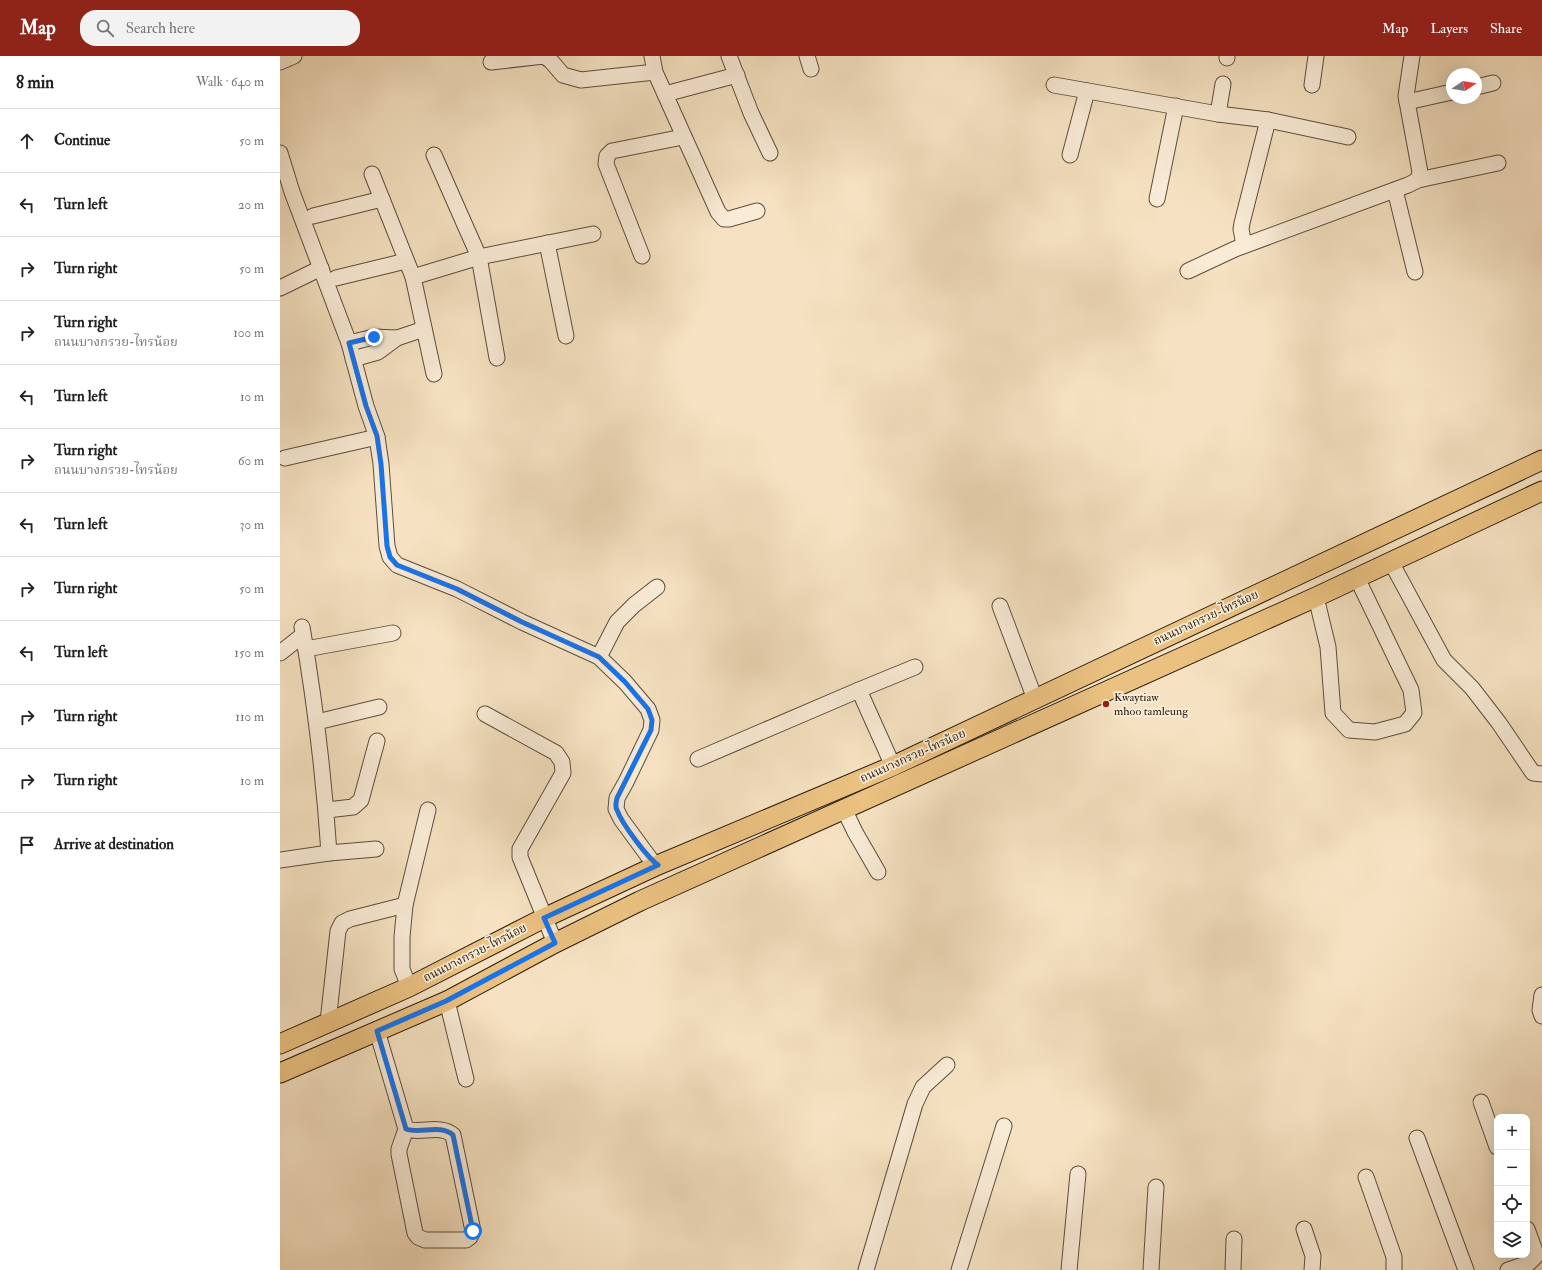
<!DOCTYPE html>
<html lang="en">
<head>
<meta charset="utf-8">
<style>
  body { margin:0; font-family:"IM FELL Double Pica","Noto Serif Thai",serif; background:#f2f2f2; color:#222 }
  .controls { position:absolute; right:12px; bottom:12px; display:grid; overflow:hidden; border-radius:8px; box-shadow:0 4px 16px #0002 }
  .controls button { width:36px; height:36px; display:grid; place-items:center; padding:0; border:0; border-bottom:1px solid #e0e0e0; background:#fff; color:#222; font:20px sans-serif }
  .compass { position:absolute; left:1166px; top:12px; width:36px; height:36px; border-radius:50%; background:#fff; box-shadow:0 4px 16px #0002; rotate:78deg }
  .stop { position:absolute; width:12px; height:12px; margin:-9px; border:3px solid #1a73e8; border-radius:50%; background:#fff }
  .stop.end { background:#1a73e8; border-color:#fff; box-shadow:0 1px 4px #0008 }
  .list { margin:0; padding:0; list-style:none }
  h2 { display:flex; justify-content:space-between; align-items:center; height:52px; margin:0; padding:0 16px; font-size:17px }
  h2 small { font-size:13px; font-weight:400; color:#767676 }
  .list li { display:grid; grid-template-columns:26px 1fr auto; gap:12px; align-items:center; box-sizing:border-box; height:64px; padding:0 16px; border-top:1px solid #e0e0e0 }
  .list b { display:block; font-size:15px; white-space:nowrap }
  .list p { margin:0; font-size:13px; white-space:nowrap; color:#767676 }
  .list em { font-size:13px; font-style:normal; color:#767676 }
  .icon { flex:none; width:22px; height:22px; fill:none; stroke:currentColor; stroke-width:2; stroke-linecap:round; stroke-linejoin:round }
  .map { position:relative; flex:none; width:1262px; height:1214px; overflow:hidden }
  header { display:flex; align-items:center; gap:24px; box-sizing:border-box; height:56px; padding:0 20px; background:#8f2418; color:#fff }
  header strong { font-size:19px }
  nav { display:flex; gap:22px; margin-inline-start:auto; font-size:14px }
  .search { width:280px; height:36px; background:#f2f2f2; display:flex; align-items:center; gap:10px; box-sizing:border-box; padding:0 14px; border-radius:16px; color:#767676; font-size:15px }
  main { display:flex }
  aside { flex:1; background:#fff }
  .map>svg:first-child { display:block }
  .lines { fill:none; stroke-linecap:round; stroke-linejoin:round }
  .minor-casing { stroke:#5c4e3b; stroke-width:17 }
  .major-casing { stroke:#281d0e; stroke-width:21 }
  .minor { stroke:#f9ecd7; stroke-width:15 }
  .major { stroke:#ebc181; stroke-width:19 }
  .route { stroke:#1a73e8; stroke-width:5 }
  .poi-dot { fill:#8f2418; stroke:#f9ecd7; stroke-width:1.5 }
  .labels { text-anchor:middle; dominant-baseline:central; stroke-width:3.5; stroke-linejoin:round; paint-order:stroke }
  .street-label { font-size:12px; fill:#281d0e; stroke:#f9ecd7 }
  .poi-label { font-size:12px; fill:#281d0e; stroke:#f9ecd7; text-anchor:start }
</style>
</head>
<body>
<header>
<strong>Map</strong>
<div class="search"><svg class="icon" aria-label="search" viewBox="0 0 24 24"><circle cx="10" cy="10" r="6"/><path d="M15 15l6 6"/></svg>Search here</div>
<nav><a>Map</a><a>Layers</a><a>Share</a></nav>
</header>
<main>
<aside>
<h2>8 min<small>Walk · 640 m</small></h2>
<ul class="list">
<li><svg class="icon" aria-label="ahead" viewBox="0 0 24 24"><path d="M12 20V5M6 11l6-6 6 6"/></svg><div><b>Continue</b></div><em>50 m</em></li>
<li><svg class="icon" aria-label="left" viewBox="0 0 24 24"><path d="M17 20v-9H6M10 6l-5 5 5 5"/></svg><div><b>Turn left</b></div><em>20 m</em></li>
<li><svg class="icon" aria-label="right" viewBox="0 0 24 24"><path d="M7 20v-9h11M14 6l5 5-5 5"/></svg><div><b>Turn right</b></div><em>50 m</em></li>
<li><svg class="icon" aria-label="right" viewBox="0 0 24 24"><path d="M7 20v-9h11M14 6l5 5-5 5"/></svg><div><b>Turn right</b><p>ถนนบางกรวย-ไทรน้อย</p></div><em>100 m</em></li>
<li><svg class="icon" aria-label="left" viewBox="0 0 24 24"><path d="M17 20v-9H6M10 6l-5 5 5 5"/></svg><div><b>Turn left</b></div><em>10 m</em></li>
<li><svg class="icon" aria-label="right" viewBox="0 0 24 24"><path d="M7 20v-9h11M14 6l5 5-5 5"/></svg><div><b>Turn right</b><p>ถนนบางกรวย-ไทรน้อย</p></div><em>60 m</em></li>
<li><svg class="icon" aria-label="left" viewBox="0 0 24 24"><path d="M17 20v-9H6M10 6l-5 5 5 5"/></svg><div><b>Turn left</b></div><em>30 m</em></li>
<li><svg class="icon" aria-label="right" viewBox="0 0 24 24"><path d="M7 20v-9h11M14 6l5 5-5 5"/></svg><div><b>Turn right</b></div><em>50 m</em></li>
<li><svg class="icon" aria-label="left" viewBox="0 0 24 24"><path d="M17 20v-9H6M10 6l-5 5 5 5"/></svg><div><b>Turn left</b></div><em>150 m</em></li>
<li><svg class="icon" aria-label="right" viewBox="0 0 24 24"><path d="M7 20v-9h11M14 6l5 5-5 5"/></svg><div><b>Turn right</b></div><em>110 m</em></li>
<li><svg class="icon" aria-label="right" viewBox="0 0 24 24"><path d="M7 20v-9h11M14 6l5 5-5 5"/></svg><div><b>Turn right</b></div><em>10 m</em></li>
<li><svg class="icon" aria-label="arrive" viewBox="0 0 24 24"><path d="M6 21V4h12l-3 4 3 4H6"/></svg><div><b>Arrive at destination</b></div></li>
</ul>
</aside>
<div class="map">
<svg width="1262" height="1214" viewBox="0 0 1262 1214">
  <rect width="100%" height="100%" fill="#f6e2c2"/>
  <filter id="stains"><feTurbulence type="fractalNoise" baseFrequency=".005" numOctaves="4"/><feColorMatrix values="0 0 0 0 .2 0 0 0 0 .09 0 0 0 0 .02 0 0 0 .5 -.17"/></filter>
  <radialGradient id="worn" r=".72"><stop offset=".6" stop-color="#630" stop-opacity="0"/><stop offset="1" stop-color="#630" stop-opacity=".3"/></radialGradient>
  <g class="lines">
    <defs>
      <g id="minor">
        <path d="M372 0 375 16 438 156 444 163H449L477 155"/>
        <path d="M449 0 471 57 490 97"/>
        <path d="M527 0 531 13"/>
        <path d="M1132 0 1126 40 1140 116 1138 124"/>
        <path d="M947 2V0"/>
        <path d="M0 6 14 0"/>
        <path d="M211 6 264 0 271 5 283 19 301 24 375 16"/>
        <path d="M774 29 938 58 988 64 1068 81"/>
        <path d="M1032 29 1036 0"/>
        <path d="M1196 31 1213 27"/>
        <path d="M385 38 457 19"/>
        <path d="M1127 46 1172 36"/>
        <path d="M938 58 943 28"/>
        <path d="M0 97 12 136 69 287 86 350 97 381 101 408 107 490 110 501 117 509 177 533 242 566 319 601 345 626 368 653 372 664 371 674 346 726 337 742 336 753 341 763 371 804 378 809"/>
        <path d="M154 99 199 201 217 302"/>
        <path d="M790 99 807 35"/>
        <path d="M92 118 133 221 154 318"/>
        <path d="M1115 134 1135 216"/>
        <path d="M877 143 896 50"/>
        <path d="M33 160 102 143"/>
        <path d="M267 187 286 280"/>
        <path d="M964 189 961 173 962 167 988 64"/>
        <path d="M362 200 326 108 327 100 332 95 403 81"/>
        <path d="M908 215 955 193 1128 129 1138 124 1218 107"/>
        <path d="M133 221 199 201 313 178"/>
        <path d="M56 222 126 205"/>
        <path d="M0 232 41 212"/>
        <path d="M69 287 94 281 117 282 144 273"/>
        <path d="M73 303 98 296 117 282"/>
        <path d="M5 402 97 381"/>
        <path d="M1111 506 1164 604 1192 632 1219 667 1253 717 1262 718"/>
        <path d="M1036 541 1048 591 1053 657 1069 674 1095 676 1125 668 1134 657 1131 634 1077 522"/>
        <path d="M720 550 755 643"/>
        <path d="M22 571C35 646 44 721 49 797"/>
        <path d="M26 593 113 577"/>
        <path d="M0 597 23 579"/>
        <path d="M319 601 337 566 354 549 377 531"/>
        <path d="M579 634 635 611"/>
        <path d="M205 658 276 697 282 706 283 717 240 793V801L275 887"/>
        <path d="M37 666 99 651"/>
        <path d="M418 703 579 634 613 710"/>
        <path d="M564 753 575 776 598 816"/>
        <path d="M47 754 73 751 81 744 97 685"/>
        <path d="M0 804 49 797 96 793"/>
        <path d="M129 931 122 913V881L125 849 148 754"/>
        <path d="M1262 939 1260 954 1262 960"/>
        <path d="M167 945 186 1023"/>
        <path d="M48 966 58 875 62 867 70 863 125 849"/>
        <path d="M97 975 126 1073 119 1093V1098L135 1177 138 1181 145 1184H186L190 1181 193 1175 173 1079C160 1068 141 1078 126 1073"/>
        <path d="M1201 1046 1217 1091"/>
        <path d="M1137 1082 1186 1214"/>
        <path d="M1086 1121 1114 1201V1214"/>
        <path d="M1024 1173 1033 1200 1032 1214"/>
        <path d="M586 1214 635 1048 643 1031 667 1009"/>
        <path d="M679 1214 724 1070"/>
        <path d="M789 1214 798 1118"/>
        <path d="M871 1214 876 1131"/>
        <path d="M953 1214 954 1183"/>
        <path d="M1228 1214 1249 1207 1255 1201V1195L1247 1173"/>
      </g>
      <g id="major">
        <path d="M0 988 129 931 264 862 378 809 613 710 1262 404"/>
        <path d="M0 1017 167 945 275 887 360 845 1036 541 1262 435"/>
      </g>
    </defs>
    <use href="#minor" class="minor-casing"/>
    <use href="#major" class="major-casing"/>
    <use href="#minor" class="minor"/>
    <use href="#major" class="major"/>
  </g>
  <g class="lines">
    <path class="route" d="M94 281 69 287 86 350 97 380 101 408 107 490 110 501 117 509 177 533 242 566 319 601 345 626 368 653 372 664 371 674 337 742C336 746 335 751 337 754 342 768 367 801 378 809L264 862 275 887 166 945 97 975 126 1073C141 1078 160 1068 173 1079L193 1175"/>
  </g>
  <circle class="poi-dot" cx="826" cy="648" r="4"/>
  <g class="labels">
    <g class="street-label">
      <text transform="translate(926 562) rotate(-25)">ถนนบางกรวย-ไทรน้อย</text>
      <text transform="translate(633 700) rotate(-24)">ถนนบางกรวย-ไทรน้อย</text>
      <text transform="translate(195 897) rotate(-27)">ถนนบางกรวย-ไทรน้อย</text>
    </g>
    <g class="poi-label">
      <text x="834" y="641">Kwaytiaw<tspan x="834" dy="14">mhoo tamleung</tspan></text>
    </g>
  </g>
  <rect width="100%" height="100%" filter="url(#stains)"/>
  <rect width="100%" height="100%" fill="url(#worn)"/>
</svg>
<div class="controls">
<button>+</button>
<button>−</button>
<button><svg class="icon" aria-label="locate" viewBox="0 0 24 24"><circle cx="12" cy="12" r="6"/><path d="M12 2v4M12 18v4M2 12h4M18 12h4"/></svg></button>
<button><svg class="icon" aria-label="layers" viewBox="0 0 24 24"><path d="M12 4l9 5-9 5-9-5zM3 14l9 5 9-5"/></svg></button>
</div>
<svg class="compass" viewBox="-18 -18 36 36"><path d="M0-13l5 13h-10z" fill="#e53935"/><path d="M0 13l5-13h-10z" fill="#767676"/></svg>
<div class="stop" style="left:193px;top:1175px"></div>
<div class="stop end" style="left:94px;top:281px"></div>
</div>
</main>
</body>
</html>
